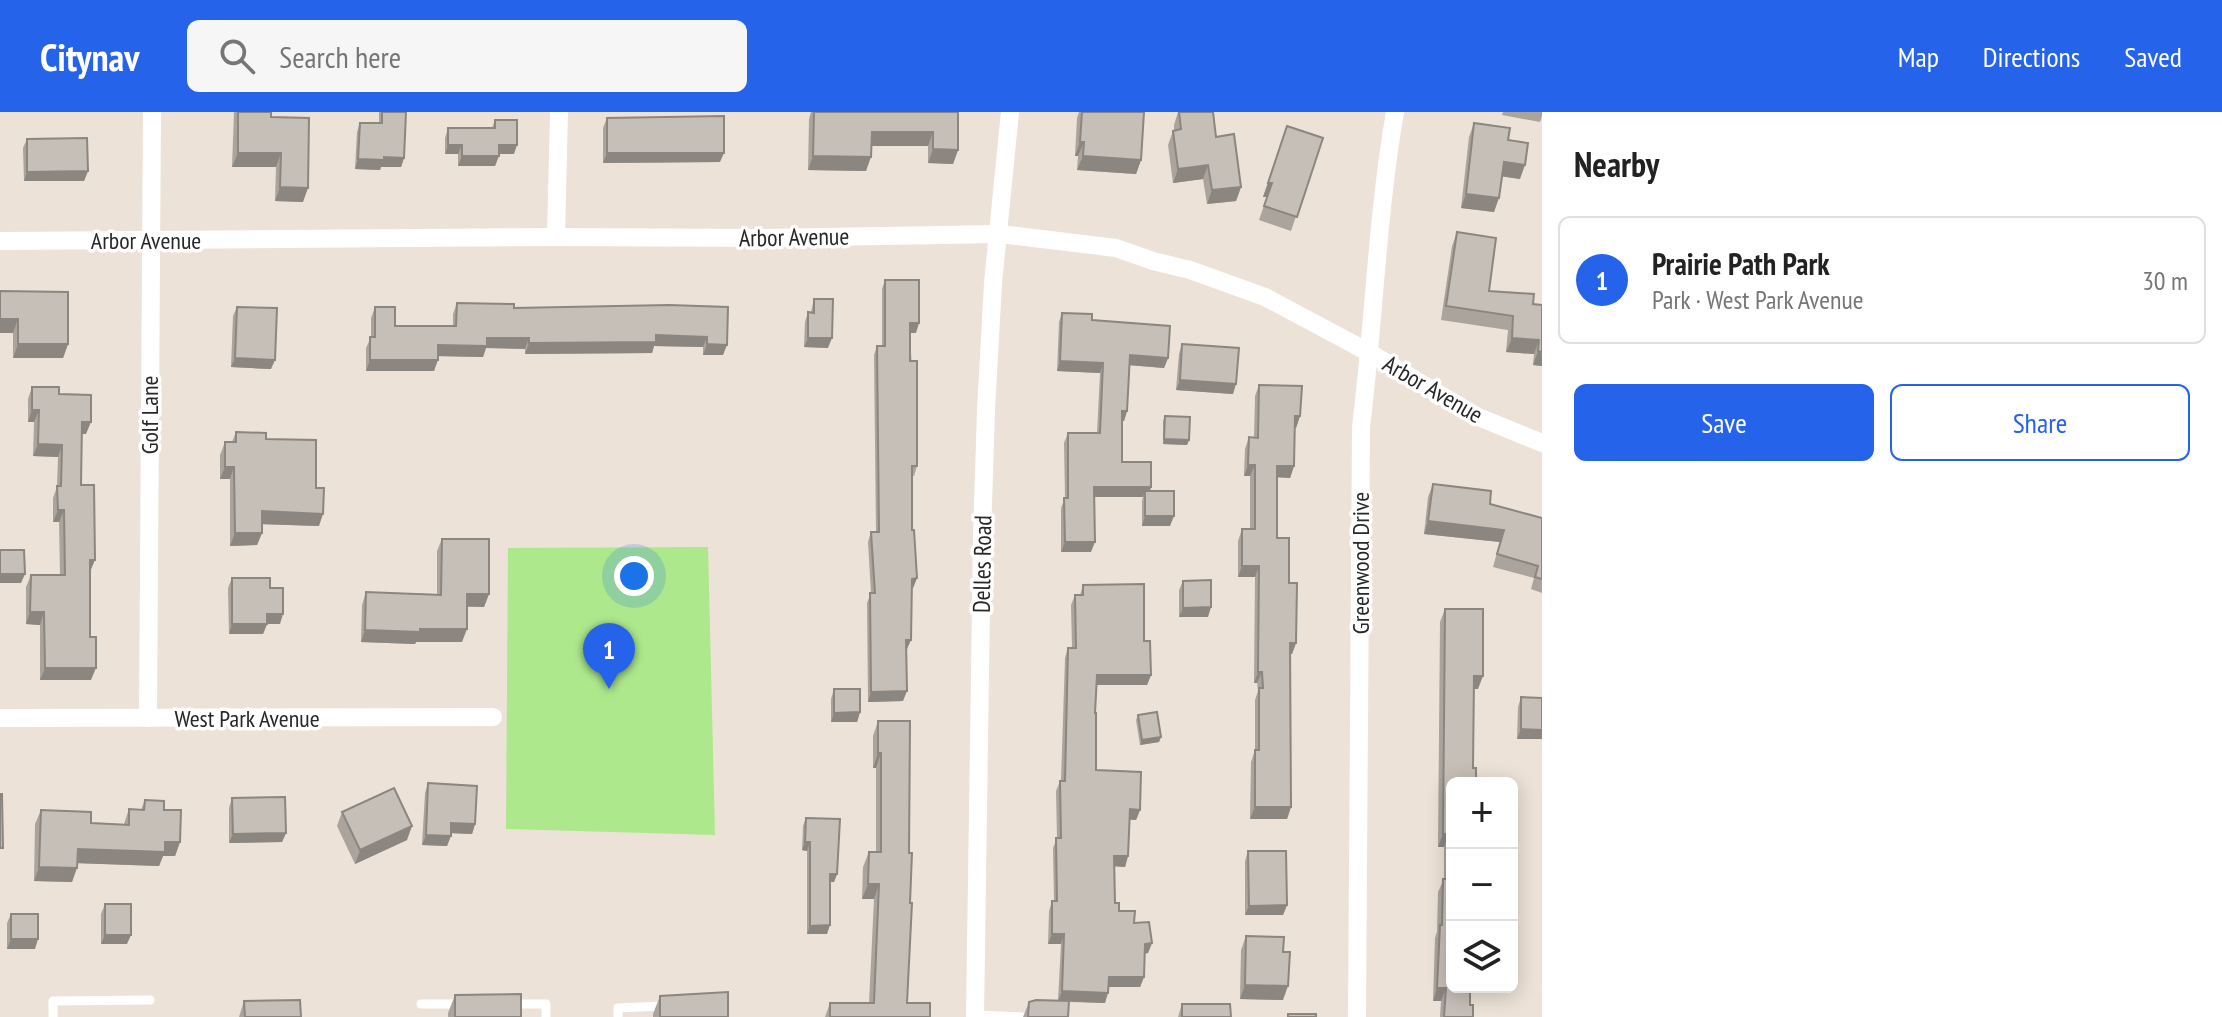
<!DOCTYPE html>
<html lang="en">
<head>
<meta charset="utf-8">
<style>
  body { margin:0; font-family:"PT Sans Narrow",sans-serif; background:#f6f6f6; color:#222 }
  .controls { position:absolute; right:24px; bottom:24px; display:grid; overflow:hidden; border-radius:12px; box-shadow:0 4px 20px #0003 }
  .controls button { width:72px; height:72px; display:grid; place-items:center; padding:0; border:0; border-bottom:2px solid #e0e0e0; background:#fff; color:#222; font:40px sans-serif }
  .you { position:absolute; left:634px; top:464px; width:28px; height:28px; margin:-20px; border:6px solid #fff; border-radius:50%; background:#1a73e8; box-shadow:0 0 0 12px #1a73e833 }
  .badge { display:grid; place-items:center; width:52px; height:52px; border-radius:50%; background:#2563eb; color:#fff; font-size:26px; font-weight:700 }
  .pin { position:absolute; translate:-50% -66px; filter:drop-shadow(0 2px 4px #0008) }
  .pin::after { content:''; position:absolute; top:42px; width:28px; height:24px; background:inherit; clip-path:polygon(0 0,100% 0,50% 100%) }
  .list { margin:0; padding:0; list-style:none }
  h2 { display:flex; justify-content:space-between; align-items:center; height:104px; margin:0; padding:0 32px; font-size:34px }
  h2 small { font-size:26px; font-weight:400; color:#767676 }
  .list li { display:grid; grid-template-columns:52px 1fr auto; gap:24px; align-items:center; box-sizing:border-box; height:128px; margin:0 16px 16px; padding:0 16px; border:2px solid #e0e0e0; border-radius:12px }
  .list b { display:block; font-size:30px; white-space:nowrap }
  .list p { margin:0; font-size:26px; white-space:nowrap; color:#767676 }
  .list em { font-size:26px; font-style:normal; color:#767676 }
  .actions { display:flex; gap:16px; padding:24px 32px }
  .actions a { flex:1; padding:18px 0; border:2px solid #2563eb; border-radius:12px; text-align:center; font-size:28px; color:#2563eb }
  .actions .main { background:#2563eb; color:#fff }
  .icon { flex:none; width:44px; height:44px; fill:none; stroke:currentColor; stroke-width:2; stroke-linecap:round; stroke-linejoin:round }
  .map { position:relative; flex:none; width:1542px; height:905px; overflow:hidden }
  header { display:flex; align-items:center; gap:48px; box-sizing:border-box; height:112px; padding:0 40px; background:#2563eb; color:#fff }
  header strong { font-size:38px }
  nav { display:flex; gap:44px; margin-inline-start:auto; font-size:28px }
  .search { width:560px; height:72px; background:#f6f6f6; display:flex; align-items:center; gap:20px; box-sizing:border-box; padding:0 28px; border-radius:12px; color:#767676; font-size:30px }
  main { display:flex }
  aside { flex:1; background:#fff }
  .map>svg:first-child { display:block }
  .green { fill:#ade88d }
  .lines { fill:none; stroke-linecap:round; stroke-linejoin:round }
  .service { stroke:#fff; stroke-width:9 }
  .minor { stroke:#fff; stroke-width:18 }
  .wall { fill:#aaa49d }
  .shaded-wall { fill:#8b8680 }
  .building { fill:#c6bfb7; stroke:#8b8680; stroke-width:2 }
  .labels { text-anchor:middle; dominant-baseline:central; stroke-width:7; stroke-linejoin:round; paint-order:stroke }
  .street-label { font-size:24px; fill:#272727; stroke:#fff }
</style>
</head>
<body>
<header>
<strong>Citynav</strong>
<div class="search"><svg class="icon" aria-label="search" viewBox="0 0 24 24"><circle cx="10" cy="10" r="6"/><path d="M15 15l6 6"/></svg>Search here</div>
<nav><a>Map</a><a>Directions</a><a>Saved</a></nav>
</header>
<main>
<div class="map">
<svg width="1542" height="905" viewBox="0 0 1542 905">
  <rect width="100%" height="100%" fill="#ece2d7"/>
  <path class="green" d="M708 435 715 723 506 717 508 436Z"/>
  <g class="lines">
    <g class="service">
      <path d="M421 892H464"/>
      <path d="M511 892H546V905"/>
      <path d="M975 903 1023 905"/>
      <path d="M53 905V889L150 888"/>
      <path d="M618 905V896L665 894"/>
    </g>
    <g class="minor">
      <path d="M556 125 559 0"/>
      <path d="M0 129 556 125 763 126 1000 122 1116 136 1153 149 1190 158 1265 185 1370 241 1476 304 1542 331"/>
      <path d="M0 606 493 605"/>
      <path d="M148 606 152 0"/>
      <path d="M975 905 982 424 986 298 993 171 1010 0"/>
      <path d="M1357 905 1361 315C1374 210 1377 104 1395 0"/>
    </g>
  </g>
  <g class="wall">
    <path d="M234 0H271V5L303 90 275 89 276 55H232Z"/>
    <path d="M379 0H406L404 46 401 55H381L380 58 355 57 357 20 360 11H379Z"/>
    <path d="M811 0H958V38L953 52 928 51V34H871L866 59 808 58 809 7Z"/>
    <path d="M1079 0H1144L1141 48 1136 62 1077 58 1078 44H1075L1077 6Z"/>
    <path d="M1178 0 1216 25 1241 75 1236 89 1207 92 1203 67 1173 71 1168 33 1173 19 1174 18V13Z"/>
    <path d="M1503 0H1542V4L1540 10 1502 3Z"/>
    <path d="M607 6 720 50 603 51V16Z"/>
    <path d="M495 8 514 42H499L495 54H458V42H445V26L448 16H492Z"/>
    <path d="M1474 11 1508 28 1520 67 1502 64 1494 100 1461 96 1469 25Z"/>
    <path d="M1287 14 1323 26 1291 119 1259 108 1267 85H1263Z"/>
    <path d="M27 27 88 59 84 69H24L23 36Z"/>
    <path d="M1457 120 1489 179 1533 192 1542 254 1533 253 1534 242 1506 240 1508 218 1441 208 1452 134Z"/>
    <path d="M885 168 916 221H910L917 354 914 364H912V418L917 466 913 476H912L907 537H906L903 589 868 590 867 491 871 481 868 430 871 420H876L874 243 877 234H882V177Z"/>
    <path d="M0 179 68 232 63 246H13V221Z"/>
    <path d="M814 187 828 236 804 235 805 210 808 200H811Z"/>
    <path d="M457 191 514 196 728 195 723 243H703V235L654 234 652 241 525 242V237L486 236 483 245 438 244 434 259H366V236L371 225V206L375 195 395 214H453V202Z"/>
    <path d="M237 195 271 257 231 255 233 204Z"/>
    <path d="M1062 201 1092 208 1168 246 1164 256 1130 253 1127 299 1124 309H1122V350L1151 375 1150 379 1170 414H1142V389L1143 385H1094L1091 440H1061V396L1065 386 1064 331 1068 321H1097L1100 261 1057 259 1059 210Z"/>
    <path d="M1182 232 1233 282 1176 278 1179 242Z"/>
    <path d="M1259 273 1300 304 1296 316H1295L1294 354 1290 366 1277 365V426L1289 471 1296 531 1292 542H1290L1291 695 1287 707H1250L1251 650 1255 638V588L1258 579 1257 571H1254L1255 465H1238V429L1242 417H1250V364H1244L1245 337 1249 325 1254 326 1255 284Z"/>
    <path d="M32 275 59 282 86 322H82L81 373 90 460 91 568H40V513L26 512V475L31 463H60L59 410H53V386L57 375 58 345 33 344 34 310H28V287Z"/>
    <path d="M1165 304 1189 328 1187 333 1163 332V309Z"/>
    <path d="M236 320 266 327 316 376 319 414 262 412V421L257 433 230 434V367H220V343L225 330H232Z"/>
    <path d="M1433 372 1490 392 1542 406V481L1531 477 1534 466 1493 455 1500 430 1424 422 1428 385Z"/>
    <path d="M442 427 489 482 484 495H467L462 530H416L415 532 361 530 362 493 366 480 437 482V439Z"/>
    <path d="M232 466 270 476 280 512H267L263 522H229L228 476Z"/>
    <path d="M1183 469 1208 505H1179V478Z"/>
    <path d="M1083 473 1144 529 1151 563 1147 573H1097L1095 601 1096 658 1140 698 1136 708H1130L1128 744 1125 755 1114 754 1115 791 1119 799 1134 811 1152 831 1148 841 1144 842V865L1140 875H1108L1105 891 1069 890 1068 905H1023L1029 890 1058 888 1061 832H1048L1049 799 1052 789H1054L1053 736 1057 726 1056 679 1060 669H1061L1065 546 1068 536H1072L1071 493 1075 483H1080Z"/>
    <path d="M1445 497 1478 577H1474L1452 671 1470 893 1473 905H1440L1441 889H1433L1435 826 1437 820 1438 780 1444 767V735H1438L1440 510Z"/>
    <path d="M834 577 860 600 857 610H831V587Z"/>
    <path d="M1521 585 1542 586V627H1517L1518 595Z"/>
    <path d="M1138 603 1161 625 1159 630 1140 633 1136 608Z"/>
    <path d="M878 609 907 891 930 905H825L830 891H869L874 787H862L863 755 869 740H876V656H873V624Z"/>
    <path d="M428 671 475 712 472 722 451 721 447 734 422 733 425 681Z"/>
    <path d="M232 686 286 721 282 730 229 731V696Z"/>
    <path d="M145 688 164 698 180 730 175 744H163L159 754 77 751 72 770 34 769 35 712 41 698 91 711 124 712 129 697 141 698Z"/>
    <path d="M342 700 407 728 355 752 337 714Z"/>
    <path d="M806 706 837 762 834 770H830L827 822H807V739L802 738 803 714Z"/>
    <path d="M1248 739 1287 793 1283 803H1245V749Z"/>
    <path d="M105 792 127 832H101V802Z"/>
    <path d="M11 802 35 837H7V811Z"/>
    <path d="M1246 824 1283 840V888L1240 887 1241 838Z"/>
    <path d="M455 883 521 905H448V901Z"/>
    <path d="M660 884 728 905H653V902Z"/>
    <path d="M244 889 301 905H239Z"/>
    <path d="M1182 892 1231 905H1178Z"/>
  </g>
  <g class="shaded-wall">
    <path d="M872 20H933L928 34H866Z"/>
    <path d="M1080 30H1084L1078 44H1075Z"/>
    <path d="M448 33H462L458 42H445Z"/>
    <path d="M499 33H517L514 42H495Z"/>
    <path d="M933 37 958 38 953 52 928 51Z"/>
    <path d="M238 41H281L276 55H232Z"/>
    <path d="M607 41H724L720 50 603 51Z"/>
    <path d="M462 44H499L495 54H458Z"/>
    <path d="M813 44 871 45 866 59 808 58Z"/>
    <path d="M1083 44 1141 48 1136 62 1077 58Z"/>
    <path d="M384 45 404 46 401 55H381L380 58 355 57 358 47Z"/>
    <path d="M1504 50 1525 53 1520 67 1499 64Z"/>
    <path d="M1208 53 1203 67 1173 71 1178 57Z"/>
    <path d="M88 59 84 69H24L27 60Z"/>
    <path d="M1268 71H1272L1267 85H1263Z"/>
    <path d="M280 75 308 76 303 90 275 89Z"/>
    <path d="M1241 75 1236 89 1207 92 1212 78Z"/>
    <path d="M1466 82 1499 86 1494 100 1461 96Z"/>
    <path d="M0 207H18L13 221H0Z"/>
    <path d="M910 211H919L916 221H906Z"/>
    <path d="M656 223 707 225 703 235 654 234 652 241 525 242 529 231Z"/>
    <path d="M487 226H529L525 237 486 236 483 245 434 244 438 233Z"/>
    <path d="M808 226H832L828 236 804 235Z"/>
    <path d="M1512 226 1539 228 1534 242 1506 240Z"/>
    <path d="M18 232H68L63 246H13Z"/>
    <path d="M707 232 727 233 723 243H703Z"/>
    <path d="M1538 239 1542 240V254L1533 253Z"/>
    <path d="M1130 243 1168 246 1164 256 1127 253Z"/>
    <path d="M235 246 275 248 271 257 231 255Z"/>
    <path d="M370 248H438L434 259H366Z"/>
    <path d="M1060 249 1103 251 1100 261 1057 259Z"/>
    <path d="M1180 268 1236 272 1233 282 1176 278Z"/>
    <path d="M32 298H39L34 310H28Z"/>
    <path d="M1122 299H1127L1124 309 1119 308Z"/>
    <path d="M1295 304H1300L1296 316H1291Z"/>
    <path d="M82 310H91L86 322H78Z"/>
    <path d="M1164 327 1189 328 1187 333 1163 332Z"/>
    <path d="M38 332 62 333 58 345 33 344Z"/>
    <path d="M1248 353H1255L1250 364H1244Z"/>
    <path d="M1277 354H1294L1290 366 1272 365Z"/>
    <path d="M225 355H234L230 367H220Z"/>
    <path d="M1094 375H1151L1148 385 1145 379 1143 385H1090Z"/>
    <path d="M58 398H64L59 410H53Z"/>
    <path d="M262 399 323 402 319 414 257 412Z"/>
    <path d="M1145 404H1174L1170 414H1142Z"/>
    <path d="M1428 409 1504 418 1500 430 1424 422Z"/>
    <path d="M235 421H262L257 433 230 434Z"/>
    <path d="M1065 430H1095L1091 440H1061Z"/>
    <path d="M90 448H95L90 460Z"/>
    <path d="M1242 454H1259L1255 465H1238Z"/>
    <path d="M0 462H25L21 471H0Z"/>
    <path d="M917 466 913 476H908L912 467Z"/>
    <path d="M467 482H489L484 495 463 494Z"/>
    <path d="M1211 495 1208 505H1179L1183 496Z"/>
    <path d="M30 500H44L40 513 26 512Z"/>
    <path d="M267 502H283L280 512H263Z"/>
    <path d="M232 512H267L263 522H229Z"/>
    <path d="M467 517 462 530H416L415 532 361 530 365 518Z"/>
    <path d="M906 528H911L907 537H902Z"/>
    <path d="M1290 531H1296L1292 542H1286Z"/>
    <path d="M45 556H96L91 568H40Z"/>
    <path d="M1258 560H1262L1257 571H1254Z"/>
    <path d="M1097 563H1151L1147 573H1094Z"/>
    <path d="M1474 564H1483L1478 577H1469Z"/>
    <path d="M907 579 903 589 868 590 871 580Z"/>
    <path d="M860 600 857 610H831L834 601Z"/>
    <path d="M1521 617 1542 618V627H1517Z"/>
    <path d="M1161 625 1159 630 1140 633 1142 628Z"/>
    <path d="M878 641H881L876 656H873Z"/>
    <path d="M1255 695H1291L1287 707H1250Z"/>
    <path d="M1130 697 1140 698 1136 708 1127 707Z"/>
    <path d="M451 711 475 712 472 722 448 721Z"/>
    <path d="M412 714 407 728 355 752 360 738Z"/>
    <path d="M286 721 282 730 229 731 233 722Z"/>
    <path d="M1443 722H1449L1444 735H1438Z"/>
    <path d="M426 723 451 724 447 734 422 733Z"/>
    <path d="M165 730H180L175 744H163L159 754 72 751 78 737Z"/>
    <path d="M805 730H810L807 739 802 738Z"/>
    <path d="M1114 744H1128L1125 755 1110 754Z"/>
    <path d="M39 755 77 756 72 770 34 769Z"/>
    <path d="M830 762H837L834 770H826Z"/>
    <path d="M868 772H879L874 787H862Z"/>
    <path d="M1287 793 1283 803H1245L1249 794Z"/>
    <path d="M830 813 827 822H807L810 814Z"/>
    <path d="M1052 822H1064L1061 832H1048Z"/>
    <path d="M105 823H131L127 832H101Z"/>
    <path d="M11 827H38L35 837H7Z"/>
    <path d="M1152 831 1148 841 1141 842 1145 832Z"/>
    <path d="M1109 865H1144L1140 875H1105Z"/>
    <path d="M1245 873 1288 874 1283 888 1240 887Z"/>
    <path d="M1437 876H1446L1441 889H1433Z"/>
    <path d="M1062 879 1108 881 1105 891 1058 889Z"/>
  </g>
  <g class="building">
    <path d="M238 0H271V5L309 6 308 76 280 75 281 41H238Z"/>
    <path d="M382 0H406L404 46 384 45V48L358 47 360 11H382Z"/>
    <path d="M814 0H958V38L933 37V20H872L871 45 813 44Z"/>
    <path d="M1082 0H1144L1141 48 1083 44 1084 30H1080Z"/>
    <path d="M1179 0H1213L1216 25 1234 22 1241 75 1212 78 1208 53 1178 57 1173 19 1181 17Z"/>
    <path d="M724 4V41H607V6Z"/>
    <path d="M495 8H517V33H499V44H462V33H448V16H495Z"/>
    <path d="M1474 11 1510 16 1508 28 1528 31 1525 53 1504 50 1499 86 1466 82Z"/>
    <path d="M1287 14 1323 26 1297 105 1264 94 1272 71H1268Z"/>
    <path d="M87 26 88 59 27 60V27Z"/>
    <path d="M1457 120 1496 126 1489 179 1534 182 1533 192 1542 193V240L1538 239 1539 228 1512 226 1513 204 1446 194Z"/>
    <path d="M885 168H919V211H910V249H917V354H912V418H914L917 466 912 467 911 528H906L907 579 871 580 870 481H875L871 420H879L877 234H885Z"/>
    <path d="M0 179 68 180V232H18V207H0Z"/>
    <path d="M814 187H833L832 226H808V200L814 201Z"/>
    <path d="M457 191 514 192V196L669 193 728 195 727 233 707 232V225L656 223V230L529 231V226H487V234L438 233V248H370V225H375V195H395V214H456Z"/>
    <path d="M237 195 277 196 275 248 235 246Z"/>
    <path d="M1062 201 1092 202V208L1170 214 1168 246 1130 243 1127 299H1122V350H1151V375H1094L1095 430H1065L1064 386H1068V321H1100L1103 251 1060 249Z"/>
    <path d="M1182 232 1239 236 1236 272 1180 268Z"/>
    <path d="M1259 273 1302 274 1300 304H1295L1294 354H1277V426H1289V471H1297L1296 531H1290L1291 695H1255V638H1259V576H1263L1262 560H1258L1259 454H1242V417H1255V353H1248L1249 325 1258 326Z"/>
    <path d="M32 275H59V282L91 283V310H82L81 373H94L95 448H90V525H96V556H45L44 500H30L31 463H65L64 398H58L57 374H61L62 333 38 332 39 298H32Z"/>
    <path d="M1165 304 1190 305 1189 328 1164 327Z"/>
    <path d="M236 320 266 321V327L316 328V376H324L323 402 262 399V421H235L234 355H225V330H236Z"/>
    <path d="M1433 372 1491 379 1490 392 1542 406V467L1535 465 1538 454 1497 442 1504 418 1428 409Z"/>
    <rect x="1145" y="379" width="29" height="25"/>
    <path d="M442 427H489V482H467V517H420V520L365 518 366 480 441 483Z"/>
    <path d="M0 438H24L25 462H0Z"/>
    <path d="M232 466H270V476H283V502H267V512H232Z"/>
    <path d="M1211 468V495L1183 496V469Z"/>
    <path d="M1144 472V529H1150L1151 563H1097L1095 601H1096V658L1141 660 1140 698 1130 697 1128 744H1114L1115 791H1119V799H1135L1134 811 1149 810 1152 831 1145 832 1144 865H1109L1108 881 1062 879 1064 822H1052V789H1057L1056 726H1061L1060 669H1065L1068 536H1076L1075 483H1083V473Z"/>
    <path d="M1445 497H1483V564H1474L1473 656H1476V667H1496V671H1452V875H1470V893H1473V905H1444L1446 876H1437L1440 813H1442L1443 767H1448L1449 722H1443Z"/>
    <path d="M834 577H860V600L834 601Z"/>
    <path d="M1521 585 1542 586V618L1521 617Z"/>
    <path d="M1157 600 1161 625 1142 628 1138 603Z"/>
    <path d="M878 609H910L909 741H912L910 791H912L907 891H930V905H830V891H874L879 772H868L869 740H881V641H878Z"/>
    <path d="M428 671 477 674 475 712 451 711V724L426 723Z"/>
    <path d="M394 676 412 714 360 738 342 700Z"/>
    <path d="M0 682H2L3 736H0Z"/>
    <path d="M285 685 286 721 233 722 232 686Z"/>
    <path d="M145 688 164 689V698H181L180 730H165V740L78 737 77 756 39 755 41 698 91 700V711L129 713V697L144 698Z"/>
    <path d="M806 706 840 707 837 762H830V813L810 814V730H805Z"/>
    <path d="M1248 739H1286L1287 793 1249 794Z"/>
    <rect x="105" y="792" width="26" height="31"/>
    <rect x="11" y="802" width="27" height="25"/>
    <path d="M1246 824 1284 825 1283 840H1290L1288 874 1245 873Z"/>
    <path d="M728 880V905H660V884Z"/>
    <path d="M521 882V905H455V883Z"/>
    <path d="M300 888 301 905H245L244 889Z"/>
    <path d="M1036 888 1069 889 1068 905H1028L1029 890Z"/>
    <path d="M1182 892H1230L1231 905H1182Z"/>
    <rect x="1288" y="902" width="28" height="3"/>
  </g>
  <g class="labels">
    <g class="street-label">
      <text transform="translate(794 125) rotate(-1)">Arbor Avenue</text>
      <text x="146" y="128">Arbor Avenue</text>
      <text transform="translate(1433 277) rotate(30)">Arbor Avenue</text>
      <text transform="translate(149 303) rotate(-90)">Golf Lane</text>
      <text transform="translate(1360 451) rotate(-90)">Greenwood Drive</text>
      <text transform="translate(982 452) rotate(-89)">Delles Road</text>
      <text x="247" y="606">West Park Avenue</text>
    </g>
  </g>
</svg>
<div class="controls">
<button>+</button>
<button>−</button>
<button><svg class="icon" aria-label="layers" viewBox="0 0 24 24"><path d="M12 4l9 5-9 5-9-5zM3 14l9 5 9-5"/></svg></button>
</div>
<div class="you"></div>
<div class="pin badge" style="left:609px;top:577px">1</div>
</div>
<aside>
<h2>Nearby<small></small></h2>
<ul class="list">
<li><span class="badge">1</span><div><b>Prairie Path Park</b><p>Park · West Park Avenue</p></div><em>30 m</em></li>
</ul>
<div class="actions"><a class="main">Save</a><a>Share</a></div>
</aside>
</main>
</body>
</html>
